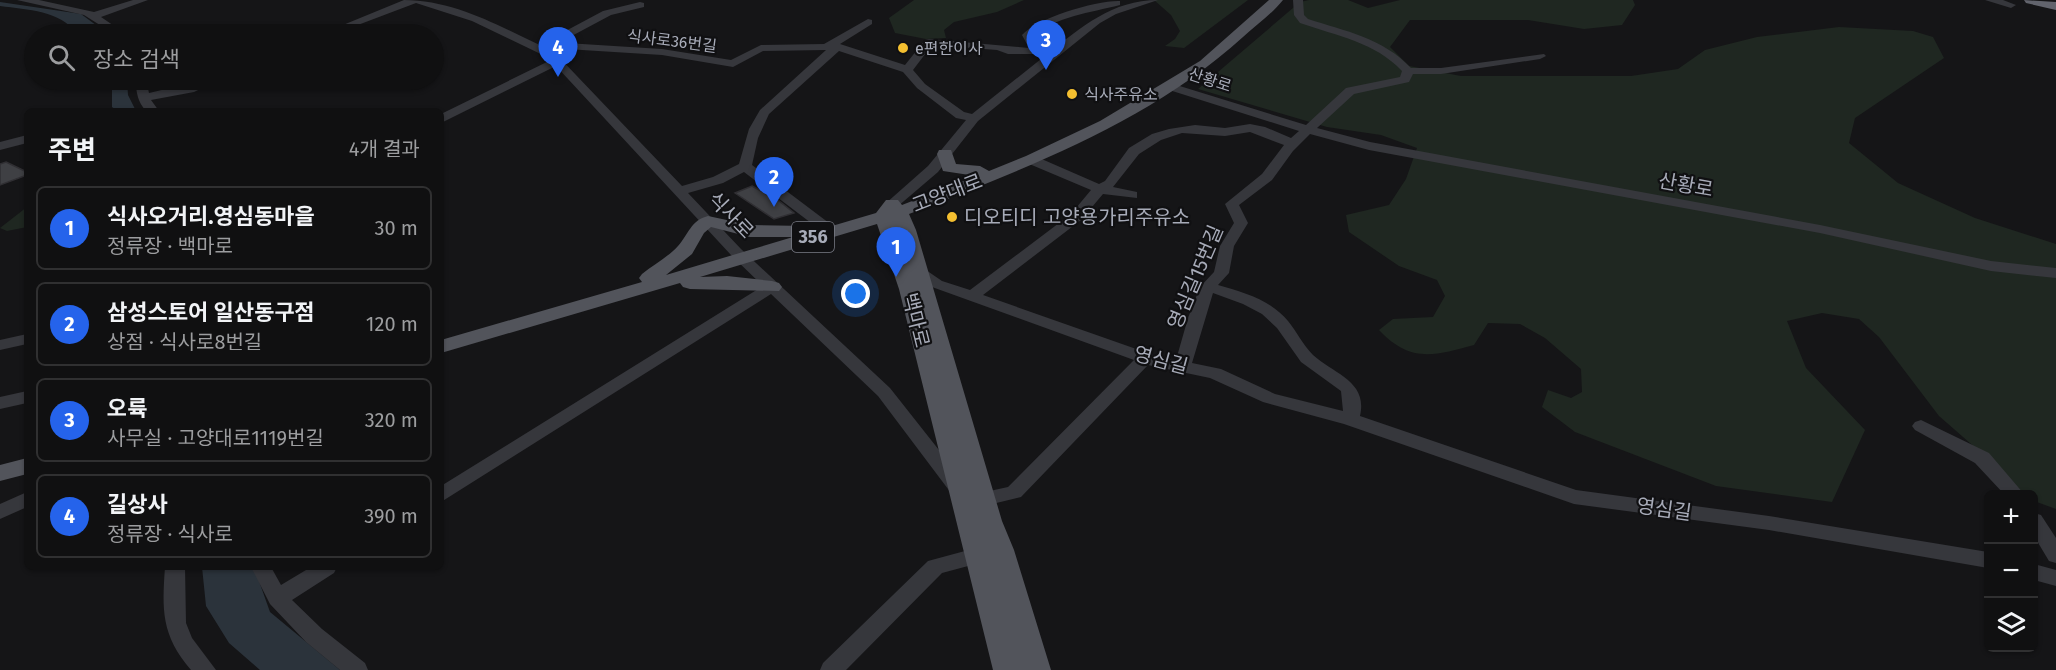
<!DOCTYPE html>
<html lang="ko">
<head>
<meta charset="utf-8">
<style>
  body { margin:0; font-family:"Fira Sans","Noto Sans KR",sans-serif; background:#1e1e1f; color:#f1f3f6 }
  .controls { position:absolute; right:18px; bottom:18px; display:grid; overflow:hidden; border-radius:9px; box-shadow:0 2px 4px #0004 }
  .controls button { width:54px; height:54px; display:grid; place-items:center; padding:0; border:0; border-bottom:2px solid #303031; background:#101011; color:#f1f3f6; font:30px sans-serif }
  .you { position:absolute; left:856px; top:294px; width:21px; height:21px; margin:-15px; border:4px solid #fff; border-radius:50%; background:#1a73e8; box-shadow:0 0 0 9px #1a73e833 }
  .badge { display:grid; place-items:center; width:39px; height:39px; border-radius:50%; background:#2563eb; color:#fff; font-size:20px; font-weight:700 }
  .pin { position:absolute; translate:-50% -50px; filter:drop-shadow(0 2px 3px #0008) }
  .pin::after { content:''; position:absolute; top:32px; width:21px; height:18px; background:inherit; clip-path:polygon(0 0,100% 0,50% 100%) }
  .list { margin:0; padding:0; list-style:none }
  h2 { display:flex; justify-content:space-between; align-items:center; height:78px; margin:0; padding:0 24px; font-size:26px }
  h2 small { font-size:20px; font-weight:400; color:#9c9d9f }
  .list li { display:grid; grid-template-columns:39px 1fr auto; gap:18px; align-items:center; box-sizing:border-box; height:84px; margin:0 12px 12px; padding:0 12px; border:2px solid #303031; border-radius:9px }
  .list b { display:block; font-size:22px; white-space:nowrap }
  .list p { margin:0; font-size:20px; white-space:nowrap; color:#9c9d9f }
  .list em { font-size:20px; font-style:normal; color:#9c9d9f }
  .icon { flex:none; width:33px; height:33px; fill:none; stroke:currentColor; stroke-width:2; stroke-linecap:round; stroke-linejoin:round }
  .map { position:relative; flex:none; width:2056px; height:670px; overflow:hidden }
  .search { position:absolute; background:#101011; box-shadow:0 2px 4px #0004; left:24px; top:24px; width:420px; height:66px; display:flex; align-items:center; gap:15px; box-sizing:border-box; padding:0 21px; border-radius:33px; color:#9c9d9f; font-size:22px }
  .panel { position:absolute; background:#101011; box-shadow:0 2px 4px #0004; left:24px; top:108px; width:420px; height:462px; border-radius:9px }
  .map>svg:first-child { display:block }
  .green { fill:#1f2721 }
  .water { fill:#2b333b }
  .building { fill:#3f4044; stroke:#302f33; stroke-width:1.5 }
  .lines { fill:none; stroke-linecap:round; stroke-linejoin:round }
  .minor { fill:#36373c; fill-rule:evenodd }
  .major { fill:#52545b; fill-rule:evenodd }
  .highway { fill:#62646d; fill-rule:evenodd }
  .poi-dot { fill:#f4bf30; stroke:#101012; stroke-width:2 }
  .labels { text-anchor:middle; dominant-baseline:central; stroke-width:4.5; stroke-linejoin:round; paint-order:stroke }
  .far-street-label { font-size:16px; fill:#a7abb8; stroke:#101012 }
  .far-poi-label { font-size:16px; fill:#a7abb8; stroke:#101012; text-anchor:start }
  .shield { fill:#101012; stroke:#7a7c86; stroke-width:1.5 }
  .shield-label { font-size:18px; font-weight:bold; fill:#a7abb8 }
  .street-label { font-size:20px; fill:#a7abb8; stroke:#101012 }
  .poi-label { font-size:20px; fill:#a7abb8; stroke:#101012; text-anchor:start }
</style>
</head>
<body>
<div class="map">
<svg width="2056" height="670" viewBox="0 0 2056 670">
  <rect width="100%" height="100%" fill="#151517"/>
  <g class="green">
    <path d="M914 0H1024L997 12 954 22 944 30 946 38 926 39 895 33 889 18Z"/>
    <path d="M1154 0H1248L1184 48 1165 46 1175 39 1180 31 1171 15Z"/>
    <path d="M1309 0H1348L1368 8 1400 0H1633L1635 5 1622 25 1584 29 1528 20H1410L1390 47 1409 66 1461 76H1631L1678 69 1705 50 1757 37 1839 27 1913 31 1933 37 1944 58 1855 118 1849 143 1898 183 1975 218 2056 244V509L2034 501V494H2020L2002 471 1939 416 1879 337 1859 319 1822 313 1787 321 1806 368 1865 430 1832 502 1716 486 1575 432 1542 407 1548 390 1571 398 1582 392 1581 369 1545 338 1520 324 1488 323 1474 345C1434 356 1410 363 1379 330L1393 319 1433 317 1445 296 1437 280 1399 266 1349 232 1346 215 1389 205 1406 179 1417 148 1381 135 1327 127 1198 89 1300 2Z"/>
    <path d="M27 207V227L7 231 0 228Z"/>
  </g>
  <g class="water">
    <path d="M0 2 81 14 108 34H77C60 10 28 10 0 6Z"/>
    <path d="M112 80H127L128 95 136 111H117L112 107Z"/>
    <path d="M202 567H254L270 612 340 670H260L229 643 206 606Z"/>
  </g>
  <g class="building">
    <path d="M6 162 27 172V175L0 185V164Z"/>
    <path d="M752 186 779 201 794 213 774 219 735 193Z"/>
  </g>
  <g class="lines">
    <g class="minor">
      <path d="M17 0H39L94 12 133 0H148L101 17 126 34H114L84 15Z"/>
      <path d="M404 0C455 0 501 27 546 48L549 47 544 44 545 42 603 11 640 2 644 3V7L611 15 553 46 566 43 662 49 731 60 761 45 824 44 868 19 872 20V24L840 44 905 65 925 40 929 39 1029 48 1022 35C1037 18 1097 0 1120 1V5C1089 13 1058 16 1033 36L1044 53 1047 54C1082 27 1112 0 1158 0L1116 14 1100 23 978 121 938 172 897 207 892 208 885 204 928 166 966 120 956 118 917 88 903 72 839 51 769 114 758 138 752 165 829 223 831 226 829 229H819L744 172 723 183 688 193 741 249 890 388 965 483 985 492 1008 487 1134 360 932 287 910 271 913 268H923L942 281 970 290 1071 214 1091 190 1027 163V157H1037L1099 184 1105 181 1129 148 1152 134 1169 129 1195 125 1225 128 1250 124 1265 127 1291 138 1299 131 1166 89 1164 87 1170 83 1306 125 1346 88 1400 77 1402 71C1375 42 1337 36 1300 23L1294 15 1293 0H1303L1304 15 1308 19C1345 31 1383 38 1411 68H1441L1544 54 1546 56 1540 59 1441 74H1413L1409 82 1354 94 1317 128 1370 142 1820 225 1991 261 2056 268V278L1991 271 1820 233 1369 150 1310 134 1293 151 1272 180 1239 205 1248 223 1234 246 1229 273 1218 285C1243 292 1271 300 1288 321 1297 332 1303 345 1313 355 1334 374 1368 381 1360 416L1576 490 1769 516 1988 552V568L1769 530 1574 504 1344 424 1263 402 1210 378 1148 365 1021 497 984 506 951 493 878 396 771 294 441 502V486L763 286 731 255 556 66 441 123V114L551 60 549 58 472 21 416 3 334 34H321ZM932 45 997 50 1008 54H1033L1041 59 972 114 964 112 925 84 913 70ZM566 49 662 55 733 67 763 51 826 50 760 110 749 129 739 164 713 177 682 186 555 53ZM1250 132 1284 145 1262 174 1225 204 1234 223 1220 246 1214 272 1200 287 1188 318 1176 360 1159 357 983 295 1081 220 1103 194 1137 198V192L1113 187 1139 154 1161 140 1182 133 1225 136ZM1213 293 1243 304 1262 314 1277 328 1301 362 1341 391 1343 411 1275 394 1221 369 1192 363Z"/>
      <path d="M1985 0H2003L2016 5 2011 8Z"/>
      <path d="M135 80H146L149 93C170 89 200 78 219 80L194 92 151 100 159 111H146C137 101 137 93 135 80Z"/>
      <path d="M27 135V143L0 150V142Z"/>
      <path d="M27 334V344L0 350V340Z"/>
      <path d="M27 391V403L0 409V397Z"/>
      <path d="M1921 420 1989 453 2024 494H2004L1975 463 1915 430 1912 426 1915 422Z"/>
      <path d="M27 492V507L0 519V504Z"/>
      <path d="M2034 513 2041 515 2056 538V563L2049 561 2034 536Z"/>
      <path d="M976 548 983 550 986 556 983 562 942 573 846 670H820L823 663 928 561Z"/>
      <path d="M2034 564 2056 570V586L2034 580Z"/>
      <path d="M165 567H185L186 623 192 638 216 670H191C161 635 162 610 165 567Z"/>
      <path d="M251 567H271L281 585 311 567H337L334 573 292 600 322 629 365 663 368 670H340L306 642 270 604Z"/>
    </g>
    <g class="major">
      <path d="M1269 0H1283C1272 14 1256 25 1243 37 1148 123 1026 168 909 214L916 230 1002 521 1014 550 1051 670H993L899 289 877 224 700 277 727 276 772 281 779 283 782 287 779 291 690 289 683 287 680 283 441 353V340L642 282 639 278 642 274C653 265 668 257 678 246 688 235 691 220 708 216L750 225 806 226 815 231 876 213 886 200H898L902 205 976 176 943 171 937 154 939 150H951L956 164 980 166 989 171 1026 156 1100 121 1200 61ZM711 227 750 237H793L666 275 692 254 704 233Z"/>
      <path d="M27 458V474L0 481V465Z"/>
    </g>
    <path class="highway" d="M2024 0 2056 2V10L2026 3Z"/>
  </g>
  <g class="poi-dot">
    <circle cx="903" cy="48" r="6"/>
    <circle cx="1072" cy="94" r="6"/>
    <circle cx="952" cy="217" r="6"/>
  </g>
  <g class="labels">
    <g class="far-street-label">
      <text transform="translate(672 41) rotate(7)">식사로36번길</text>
      <text transform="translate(1210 80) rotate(18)">산황로</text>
    </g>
    <g class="far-poi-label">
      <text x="915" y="48">e편한이사</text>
      <text x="1084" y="94">식사주유소</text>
    </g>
    <rect class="shield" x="792" y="222" width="42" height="30" rx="4.5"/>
    <g class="shield-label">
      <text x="813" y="237">356</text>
    </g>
    <g class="street-label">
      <text transform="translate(1686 185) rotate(10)">산황로</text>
      <text transform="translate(947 193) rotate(-21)">고양대로</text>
      <text transform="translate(731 215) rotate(46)">식사로</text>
      <text transform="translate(1195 277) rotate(-67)">영심길15번길</text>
      <text transform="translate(916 320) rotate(76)">백마로</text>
      <text transform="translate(1161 360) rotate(15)">영심길</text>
      <text transform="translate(1664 509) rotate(8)">영심길</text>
    </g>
    <g class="poi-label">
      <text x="964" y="217">디오티디 고양용가리주유소</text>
    </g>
  </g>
</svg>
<div class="controls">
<button>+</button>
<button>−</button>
<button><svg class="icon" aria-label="layers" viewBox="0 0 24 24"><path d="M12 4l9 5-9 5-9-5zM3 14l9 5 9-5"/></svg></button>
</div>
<div class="you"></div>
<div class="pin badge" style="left:896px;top:277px">1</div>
<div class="pin badge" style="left:774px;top:207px">2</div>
<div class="pin badge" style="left:1046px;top:70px">3</div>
<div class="pin badge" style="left:558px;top:77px">4</div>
<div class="search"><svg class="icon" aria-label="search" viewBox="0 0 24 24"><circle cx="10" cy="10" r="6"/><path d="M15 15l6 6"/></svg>장소 검색</div>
<section class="panel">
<h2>주변<small>4개 결과</small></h2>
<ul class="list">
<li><span class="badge">1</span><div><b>식사오거리.영심동마을</b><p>정류장 · 백마로</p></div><em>30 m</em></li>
<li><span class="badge">2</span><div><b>삼성스토어 일산동구점</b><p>상점 · 식사로8번길</p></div><em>120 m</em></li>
<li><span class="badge">3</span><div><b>오륙</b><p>사무실 · 고양대로1119번길</p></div><em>320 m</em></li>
<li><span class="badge">4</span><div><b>길상사</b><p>정류장 · 식사로</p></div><em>390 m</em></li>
</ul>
</section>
</div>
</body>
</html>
